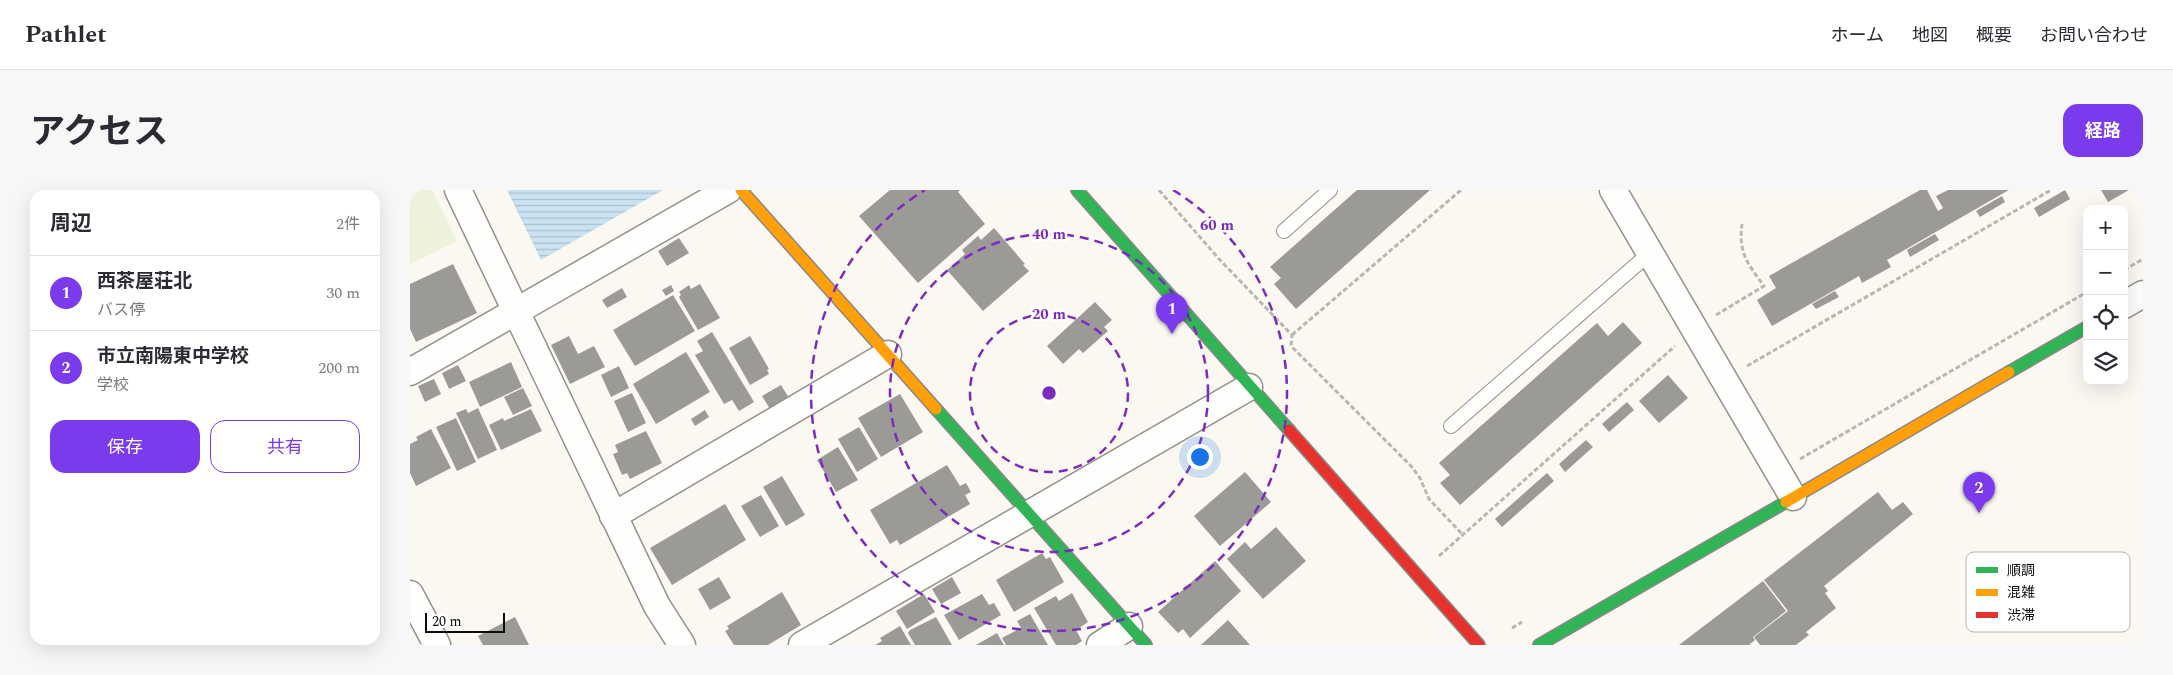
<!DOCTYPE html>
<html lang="ja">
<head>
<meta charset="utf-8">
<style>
  body { margin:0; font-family:Spectral,"Noto Sans JP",serif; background:#f7f7f7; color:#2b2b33 }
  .controls { position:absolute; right:15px; top:15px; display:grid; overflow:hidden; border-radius:10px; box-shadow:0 5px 20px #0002 }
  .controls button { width:45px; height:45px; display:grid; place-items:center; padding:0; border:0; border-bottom:1px solid #e1e1e2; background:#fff; color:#2b2b33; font:25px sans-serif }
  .scale { position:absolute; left:15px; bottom:12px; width:80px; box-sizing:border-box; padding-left:5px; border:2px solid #0c0c0c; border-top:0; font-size:14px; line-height:18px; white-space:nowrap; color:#0c0c0c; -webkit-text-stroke:4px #fff; paint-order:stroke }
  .you { position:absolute; left:789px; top:266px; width:18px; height:18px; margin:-12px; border:4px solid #fff; border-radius:50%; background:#1a73e8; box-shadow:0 0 0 8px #1a73e833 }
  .badge { display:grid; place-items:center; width:32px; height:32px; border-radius:50%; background:#7c3aed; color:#fff; font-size:16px; font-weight:700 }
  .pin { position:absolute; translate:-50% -41px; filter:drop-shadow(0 1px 2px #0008) }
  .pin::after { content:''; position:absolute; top:26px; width:18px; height:15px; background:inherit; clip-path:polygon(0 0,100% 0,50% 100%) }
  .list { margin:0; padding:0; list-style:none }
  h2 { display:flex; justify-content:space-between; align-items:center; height:65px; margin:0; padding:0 20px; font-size:21px }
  h2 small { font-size:16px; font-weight:400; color:#7c7c81 }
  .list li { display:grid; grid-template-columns:32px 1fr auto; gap:15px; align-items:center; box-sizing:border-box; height:75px; padding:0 20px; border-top:1px solid #e1e1e2 }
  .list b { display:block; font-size:19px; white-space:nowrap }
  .list p { margin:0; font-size:16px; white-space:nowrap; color:#7c7c81 }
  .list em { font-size:16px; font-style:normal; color:#7c7c81 }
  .actions { display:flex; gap:10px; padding:15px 20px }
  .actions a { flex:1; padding:11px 0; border:1px solid #7c3aed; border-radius:15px; text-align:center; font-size:18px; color:#7c3aed }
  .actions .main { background:#7c3aed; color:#fff }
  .icon { flex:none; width:28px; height:28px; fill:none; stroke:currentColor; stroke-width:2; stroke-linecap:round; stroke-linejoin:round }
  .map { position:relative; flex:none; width:1733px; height:455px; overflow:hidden; border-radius:15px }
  header { display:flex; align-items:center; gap:30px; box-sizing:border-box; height:70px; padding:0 25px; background:#fff; border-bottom:1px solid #e1e1e2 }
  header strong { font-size:24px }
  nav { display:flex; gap:28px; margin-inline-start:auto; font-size:18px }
  .intro { display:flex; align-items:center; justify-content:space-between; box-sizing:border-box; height:120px; padding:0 30px }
  h1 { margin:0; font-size:35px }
  .button { padding:12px 22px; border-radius:15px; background:#7c3aed; color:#fff; font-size:18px; font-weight:700 }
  main { display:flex; gap:30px; padding:0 30px }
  aside { flex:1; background:#fff; border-radius:15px; box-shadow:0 5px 20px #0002 }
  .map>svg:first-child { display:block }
  .pitch { fill:#ecf2dc }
  .water { fill:url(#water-rules) }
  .building { fill:#9c9a97 }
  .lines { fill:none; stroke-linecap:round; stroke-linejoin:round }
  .lane-casing { stroke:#93928f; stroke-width:16 }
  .street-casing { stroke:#93928f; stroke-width:29 }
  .fast-casing { stroke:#8a8986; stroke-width:14 }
  .slow-casing { stroke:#8a8986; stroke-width:14 }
  .jam-casing { stroke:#8a8986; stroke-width:14 }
  .path { stroke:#b7b7b6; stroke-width:3; stroke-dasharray:5 2.5; stroke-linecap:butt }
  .lane { stroke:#fefefd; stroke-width:14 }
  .street { stroke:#fefefd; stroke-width:26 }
  .fast { stroke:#30b455; stroke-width:11 }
  .slow { stroke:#ff9f0a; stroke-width:11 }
  .jam { stroke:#e5322d; stroke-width:11 }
  .ring { fill:none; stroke:#7b2cbf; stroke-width:2.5; stroke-dasharray:9 6 }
  .key { fill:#fff; stroke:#b6b6b6; stroke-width:1 }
  .key-label { font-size:14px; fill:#0c0c0c }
  .centre { fill:#7b2cbf; stroke:#fff; stroke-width:2.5 }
  .ring-label { font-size:15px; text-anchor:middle; font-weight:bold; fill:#7b2cbf; stroke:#fff; stroke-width:5; stroke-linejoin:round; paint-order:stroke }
</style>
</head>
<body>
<header>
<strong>Pathlet</strong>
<nav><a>ホーム</a><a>地図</a><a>概要</a><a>お問い合わせ</a></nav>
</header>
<div class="intro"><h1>アクセス</h1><a class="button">経路</a></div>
<main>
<aside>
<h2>周辺<small>2件</small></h2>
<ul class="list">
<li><span class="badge">1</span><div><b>西茶屋荘北</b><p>バス停</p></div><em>30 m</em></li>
<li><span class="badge">2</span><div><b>市立南陽東中学校</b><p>学校</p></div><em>200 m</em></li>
</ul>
<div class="actions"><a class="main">保存</a><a>共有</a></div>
</aside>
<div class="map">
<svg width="1733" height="455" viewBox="0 0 1733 455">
  <defs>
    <pattern id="water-rules" width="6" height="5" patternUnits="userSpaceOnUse" patternTransform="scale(1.25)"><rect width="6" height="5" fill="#cae2f1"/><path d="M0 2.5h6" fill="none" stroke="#acc1cd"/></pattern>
  </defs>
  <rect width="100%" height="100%" fill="#faf8f1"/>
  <path class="pitch" d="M0 0H22L47 51 0 74Z"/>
  <path class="water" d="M97 0H253L131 70Z"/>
  <g class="building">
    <path d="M480 0H550L548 2 575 34 508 93 449 26Z"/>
    <path d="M947 0H1020L886 119 864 94 871 88 860 77Z"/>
    <path d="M1510 0H1517L1528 21 1533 18 1526 6 1538 0H1599L1477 70 1481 77 1452 93 1449 86 1362 136 1347 110 1366 98 1359 86Z"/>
    <path d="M1655 0 1660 9 1629 27 1624 18Z"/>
    <path d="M1691 0H1719L1698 12Z"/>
    <path d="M1592 6 1595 12 1570 27 1566 21Z"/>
    <path d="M584 38 615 74 613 75 619 81 573 121 537 80 555 64 552 60 568 46 571 50Z"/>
    <path d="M1525 44 1529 50 1500 67 1497 60Z"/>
    <path d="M269 48 279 63 257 76 248 61Z"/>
    <path d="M43 74 67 123 6 152 0 139V94Z"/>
    <path d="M290 94 310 128 288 140 269 107 271 105 269 102 279 95 281 99Z"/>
    <path d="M261 95 264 101 256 106 252 100Z"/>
    <path d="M212 98 217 107 197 118 192 110Z"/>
    <path d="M1425 101 1429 107 1406 119 1402 114Z"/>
    <path d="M263 105 285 141 225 176 203 140Z"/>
    <path d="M685 112 702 130 694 137 698 141 673 163 669 159 653 174 637 156Z"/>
    <path d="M1213 132 1232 153 1050 315 1030 293 1040 285 1029 273 1187 133 1198 146Z"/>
    <path d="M302 142 344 212 329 221 322 210 314 214 285 165 293 161 287 151Z"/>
    <path d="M159 146 168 164 184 156 195 177 160 194 141 155Z"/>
    <path d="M340 146 359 179 357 180 359 184 340 195 319 158Z"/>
    <path d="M276 162 300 202 246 234 223 194Z"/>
    <path d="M101 172 112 197 70 217 59 192Z"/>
    <path d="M48 175 56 191 39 199 32 183Z"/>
    <path d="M209 176 219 198 201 207 191 185Z"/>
    <path d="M1258 185 1278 208 1249 233 1229 211Z"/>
    <path d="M24 189 31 204 15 212 8 196Z"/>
    <path d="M371 195 379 208 360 219 352 206Z"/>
    <path d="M113 198 122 216 103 225 94 207Z"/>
    <path d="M222 203 236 233 218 242 204 211Z"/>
    <path d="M490 204 513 242 471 267 448 228Z"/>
    <path d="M1217 212 1224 220 1199 242 1192 234Z"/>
    <path d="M68 218 87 260 68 269 46 223 56 219 58 223Z"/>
    <path d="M121 219 132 241 91 260 79 235 93 228 94 231Z"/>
    <path d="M295 220 299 227 285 236 281 229Z"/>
    <path d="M46 228 66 272 47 281 26 237Z"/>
    <path d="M449 237 468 269 447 282 428 249Z"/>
    <path d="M21 239 41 278 6 296 0 283V254L8 250 6 247Z"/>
    <path d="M236 241 252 273 220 289 217 283 212 285 203 264 208 262 205 255Z"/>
    <path d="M1176 250 1183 257 1155 282 1149 274Z"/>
    <path d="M428 257 448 290 426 302 407 270Z"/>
    <path d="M537 275 550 296 556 293 561 302 555 305 560 314 490 355 487 350 480 354 460 320Z"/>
    <path d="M835 282 861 312 810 356 784 326Z"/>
    <path d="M1137 283 1144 291 1092 337 1085 329Z"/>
    <path d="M372 286 395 325 376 336 353 297Z"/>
    <path d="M1468 302 1482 320 1493 312 1503 324 1414 396 1418 401 1415 403 1426 418 1396 442 1399 445 1386 455H1350L1344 447 1378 421 1354 390Z"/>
    <path d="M351 305 369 336 350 347 331 316Z"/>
    <path d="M315 314 336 350 262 395 240 358Z"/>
    <path d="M866 337 896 371 853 409 817 369 835 352 841 359Z"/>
    <path d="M632 363 636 369 640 367 654 392 604 422 586 390Z"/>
    <path d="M805 371 831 401 780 448 773 439 768 443 748 422Z"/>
    <path d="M309 387 321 408 300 420 288 399Z"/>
    <path d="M542 387 551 403 531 414 522 399Z"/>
    <path d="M1353 391 1376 421 1343 447 1345 450 1339 455H1269Z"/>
    <path d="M372 402 391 435 358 455H324L315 441 319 439 317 436Z"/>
    <path d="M662 403 678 432 666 440 672 451 666 455H646L624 418 646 406 649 411Z"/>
    <path d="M514 404 525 422 497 439 486 421Z"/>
    <path d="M572 404 579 415 584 413 591 425 549 450 534 425Z"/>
    <path d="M620 424 638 455H596L592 448 611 438 607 431Z"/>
    <path d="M105 427 119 455H73L68 446Z"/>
    <path d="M526 427 542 455H505L498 443 500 440Z"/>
    <path d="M818 430 840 455H791Z"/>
    <path d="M490 436 501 455H465L472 451 470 448Z"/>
    <path d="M587 443 594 455H566Z"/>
  </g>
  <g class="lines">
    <defs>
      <g id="lane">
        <path d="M874 41 920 0"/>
        <path d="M1041 236 1240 63"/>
      </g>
      <g id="street">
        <path d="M48 0 247 416 272 455"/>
        <path d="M1203 0 1383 307"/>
        <path d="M1714 115 1733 104"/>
        <path d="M0 182 318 0"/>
        <path d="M203 326 478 164"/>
        <path d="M0 404 27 455"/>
        <path d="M392 455 839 197"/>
        <path d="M690 455 719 436"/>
      </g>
      <g id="fast">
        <path d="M667 0 879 240"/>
        <path d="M1599 182 1677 137"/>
        <path d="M526 219 736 455"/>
        <path d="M1129 455 1376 312"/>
      </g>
      <g id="slow">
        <path d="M331 0 526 219"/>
        <path d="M1376 312 1599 182"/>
      </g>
      <path id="jam" d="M879 240 1069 455"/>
    </defs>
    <use href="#lane" class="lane-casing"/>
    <use href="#street" class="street-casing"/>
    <use href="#fast" class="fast-casing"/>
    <use href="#slow" class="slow-casing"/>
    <use href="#jam" class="jam-casing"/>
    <g class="path">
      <path d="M749 0 809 69 882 145 881 156 1001 276 1010 288 1019 309 1053 345"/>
      <path d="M1714 80 1733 69"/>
      <path d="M1306 125 1354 96C1338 74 1328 63 1332 34"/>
      <path d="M882 145 1051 0"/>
      <path d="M1337 176 1641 0"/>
      <path d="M1390 269 1677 102"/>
      <path d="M1029 366 1265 156"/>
      <path d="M1102 438 1112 432"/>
    </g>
    <use href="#lane" class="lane"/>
    <use href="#street" class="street"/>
    <use href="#fast" class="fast"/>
    <use href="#slow" class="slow"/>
    <use href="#jam" class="jam"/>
  </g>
  <g class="ring">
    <circle cx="639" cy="203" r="79"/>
    <circle cx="639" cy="203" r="159"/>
    <path d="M763 0A238 238 0 1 1 515 0"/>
  </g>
  <rect x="1556" y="362" width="164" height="80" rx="8" class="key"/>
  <rect x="1566" y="377" width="22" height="6" fill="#30b455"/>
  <rect x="1566" y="399" width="22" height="7" fill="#ff9f0a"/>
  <rect x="1566" y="422" width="22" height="6" fill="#e5322d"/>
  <g class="key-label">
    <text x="1597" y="385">順調</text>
    <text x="1597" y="407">混雑</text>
    <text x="1597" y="430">渋滞</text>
  </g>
  <circle cx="639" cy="203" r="8" class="centre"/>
  <g class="ring-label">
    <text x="807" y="40">60 m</text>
    <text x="639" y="49">40 m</text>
    <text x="639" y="129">20 m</text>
  </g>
</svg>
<div class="controls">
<button>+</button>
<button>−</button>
<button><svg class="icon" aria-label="locate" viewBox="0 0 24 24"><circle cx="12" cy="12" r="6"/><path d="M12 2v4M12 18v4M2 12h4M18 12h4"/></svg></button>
<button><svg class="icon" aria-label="layers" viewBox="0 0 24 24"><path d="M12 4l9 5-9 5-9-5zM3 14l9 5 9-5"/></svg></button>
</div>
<div class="scale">20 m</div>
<div class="you"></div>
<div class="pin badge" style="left:762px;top:144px">1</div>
<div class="pin badge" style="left:1569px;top:323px">2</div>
</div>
</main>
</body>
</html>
